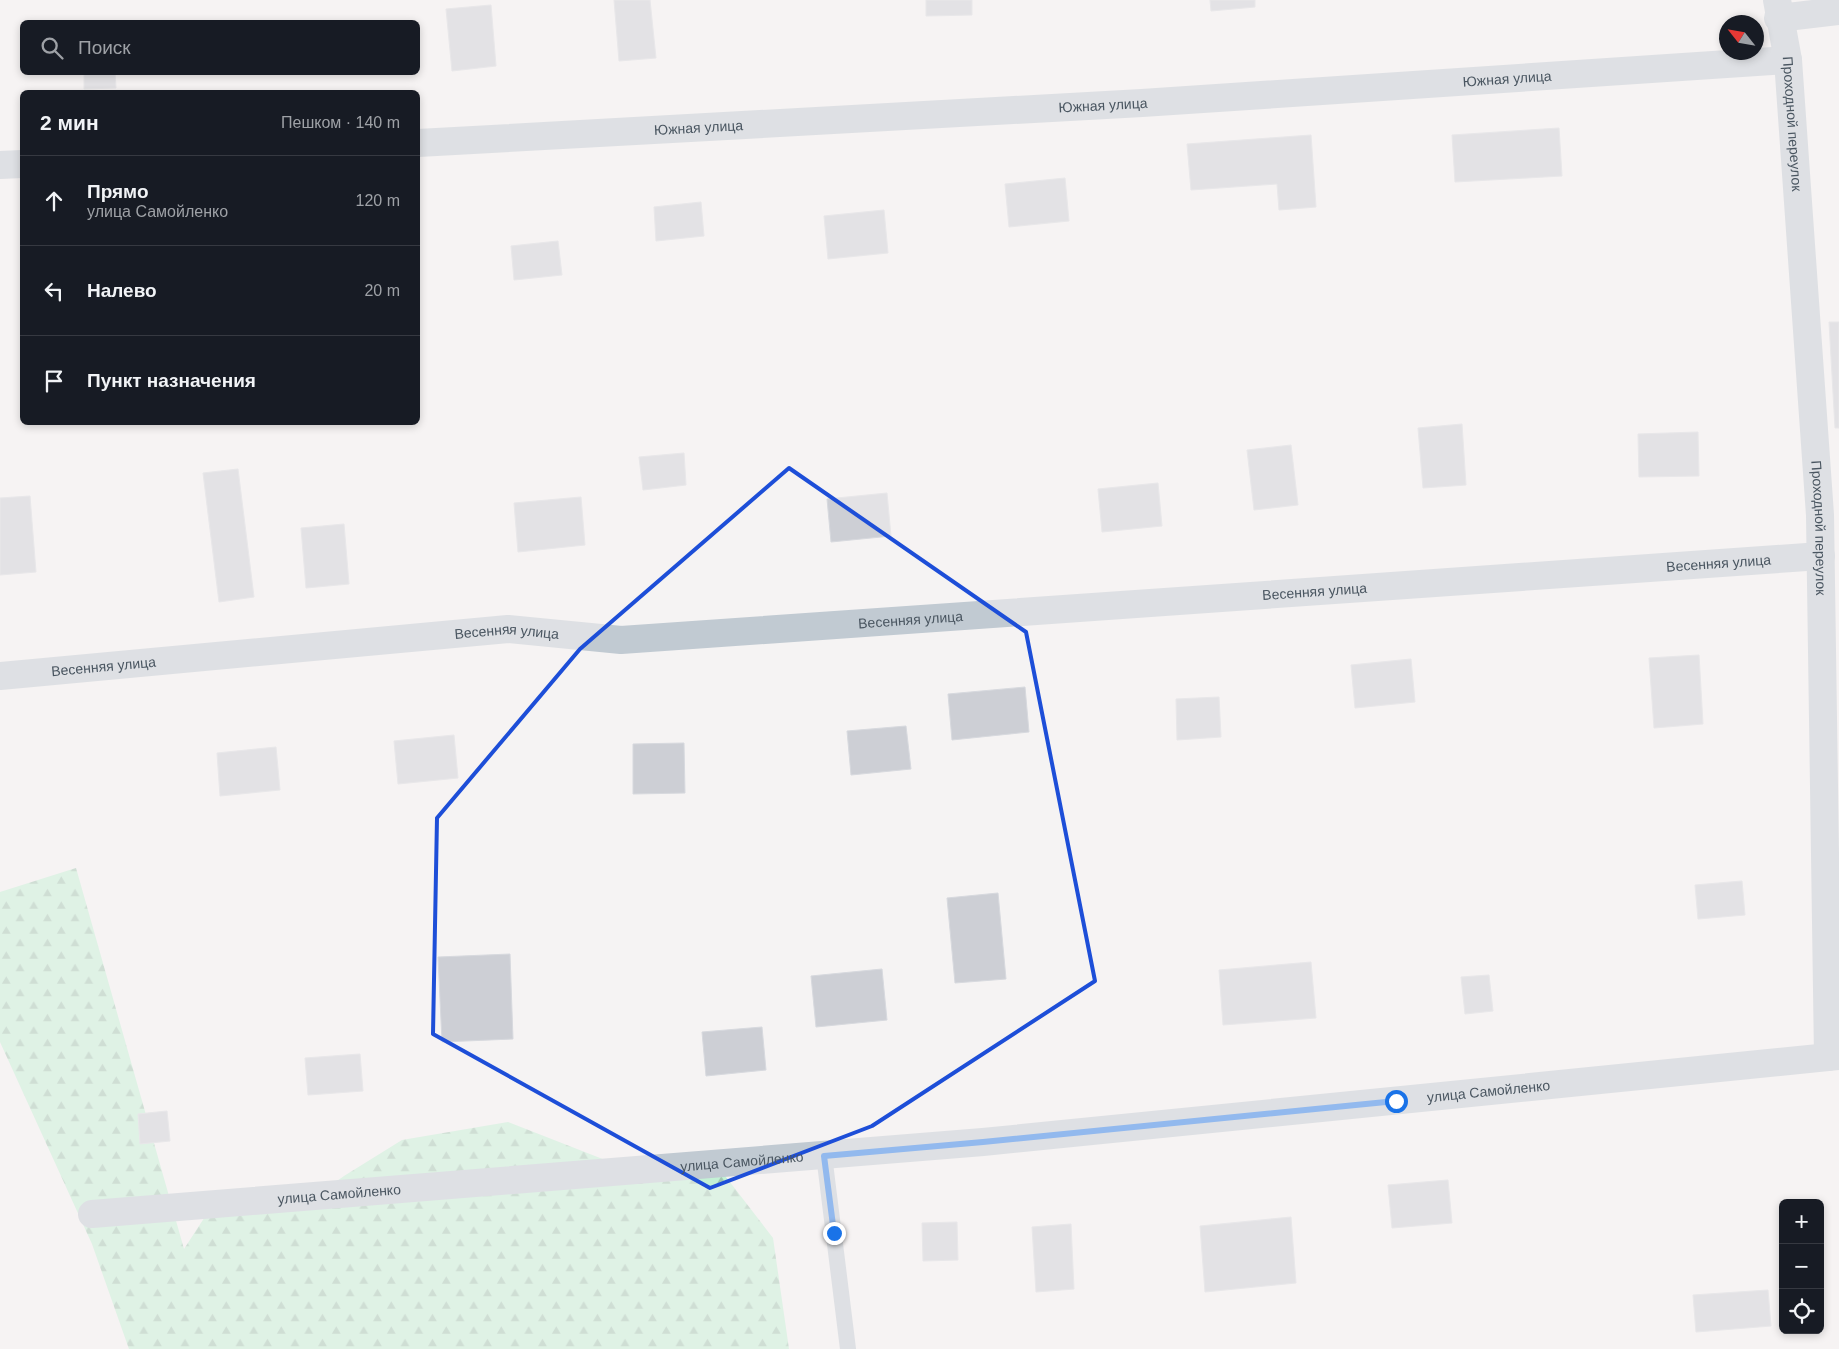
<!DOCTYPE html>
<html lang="ru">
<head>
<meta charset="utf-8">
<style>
  body { margin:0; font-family:Helvetica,sans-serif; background:#20242c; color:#f1f3f6 }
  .controls { position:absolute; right:15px; bottom:15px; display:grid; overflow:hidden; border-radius:8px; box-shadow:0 2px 8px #0003 }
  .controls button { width:45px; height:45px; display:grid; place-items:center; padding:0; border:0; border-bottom:1px solid #363941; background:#171b24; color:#f1f3f6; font:25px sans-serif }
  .compass { position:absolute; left:1719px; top:15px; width:45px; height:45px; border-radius:50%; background:#171b24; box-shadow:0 2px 8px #0003; rotate:301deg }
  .stop { position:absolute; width:15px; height:15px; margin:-11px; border:4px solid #1a73e8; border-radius:50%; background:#fff }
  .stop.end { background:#1a73e8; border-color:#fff; box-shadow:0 1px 5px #0008 }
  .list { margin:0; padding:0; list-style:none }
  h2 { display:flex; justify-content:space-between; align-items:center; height:65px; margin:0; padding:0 20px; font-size:21px }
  h2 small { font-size:16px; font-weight:400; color:#9ea1a6 }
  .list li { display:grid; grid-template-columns:32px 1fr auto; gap:15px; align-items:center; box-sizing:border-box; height:90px; padding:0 20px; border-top:1px solid #363941 }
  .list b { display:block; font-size:19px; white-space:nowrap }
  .list p { margin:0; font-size:16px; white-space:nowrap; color:#9ea1a6 }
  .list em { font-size:16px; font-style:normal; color:#9ea1a6 }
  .icon { flex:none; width:28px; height:28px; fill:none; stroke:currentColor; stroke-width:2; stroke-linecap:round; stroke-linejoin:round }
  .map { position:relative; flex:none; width:1839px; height:1349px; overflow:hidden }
  .search { position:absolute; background:#171b24; box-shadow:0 2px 8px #0003; left:20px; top:20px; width:400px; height:55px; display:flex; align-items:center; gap:12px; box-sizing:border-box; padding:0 18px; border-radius:8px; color:#9ea1a6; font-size:19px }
  .panel { position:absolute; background:#171b24; box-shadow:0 2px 8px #0003; left:20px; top:90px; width:400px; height:335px; border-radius:8px }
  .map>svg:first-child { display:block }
  .forest { fill:url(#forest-firs) }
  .building { fill:#cdcfd5; stroke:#d7d9de }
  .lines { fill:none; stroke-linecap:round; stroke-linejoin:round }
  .lane { stroke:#c1cad2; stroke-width:16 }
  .street { stroke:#c1cad2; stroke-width:28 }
  .route { stroke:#1a73e8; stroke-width:6 }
  .marked { fill:none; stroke:#1d4ed8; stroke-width:4; stroke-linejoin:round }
  .labels { text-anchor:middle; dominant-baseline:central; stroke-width:5; stroke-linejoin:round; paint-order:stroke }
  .street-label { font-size:14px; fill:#4a5661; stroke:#fff }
</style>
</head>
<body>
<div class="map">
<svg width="1839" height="1349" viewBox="0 0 1839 1349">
  <defs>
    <pattern id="forest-firs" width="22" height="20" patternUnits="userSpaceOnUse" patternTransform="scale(1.25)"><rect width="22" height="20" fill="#c3f1d5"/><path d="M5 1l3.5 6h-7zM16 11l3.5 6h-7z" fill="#a0c6b0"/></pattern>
  </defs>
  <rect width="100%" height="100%" fill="#f5f3f3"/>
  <path class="forest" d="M76 868 184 1249 212 1206 309 1201 344 1176 402 1140 508 1122 623 1167 719 1168 773 1238 789 1349H129L92 1244 0 1042V892Z"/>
  <g class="building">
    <path d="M614 0H650L656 58 619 61Z"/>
    <path d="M926 0H972V15L926 16Z"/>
    <path d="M1210 0H1255V7L1211 11Z"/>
    <path d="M491 5 496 66 452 71 446 9Z"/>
    <path d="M287 21V22H226Z"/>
    <path d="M84 72H115L116 88 84 89Z"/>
    <path d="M1559 128 1562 176 1455 182 1452 135Z"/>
    <path d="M1311 135 1316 207 1279 210 1277 184 1191 190 1187 144Z"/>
    <path d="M1065 178 1069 221 1009 227 1005 184Z"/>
    <path d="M701 202 704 236 656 241 654 207Z"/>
    <path d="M884 210 888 253 828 259 824 216Z"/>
    <path d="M558 241 562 275 514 280 511 246Z"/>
    <path d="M1829 322H1839V428H1835Z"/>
    <path d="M1462 424 1466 485 1423 488 1418 428Z"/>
    <path d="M1698 432 1699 476 1639 477 1638 434Z"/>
    <path d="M1291 445 1298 505 1254 510 1247 450Z"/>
    <path d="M684 453 686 485 643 490 639 457Z"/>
    <path d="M238 469 254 597 219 602 203 473Z"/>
    <path d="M1158 483 1162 526 1102 532 1098 489Z"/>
    <path d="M887 493 891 536 831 542 827 499Z"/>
    <path d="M30 496 36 572 0 575V498Z"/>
    <path d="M581 497 585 545 518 552 514 503Z"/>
    <path d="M344 524 349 584 306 588 301 528Z"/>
    <path d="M1699 655 1703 724 1654 728 1649 658Z"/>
    <path d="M1411 659 1415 702 1355 708 1351 665Z"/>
    <path d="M1025 687 1029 732 952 740 948 694Z"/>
    <path d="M1219 697 1221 737 1177 740 1176 699Z"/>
    <path d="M906 726 911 769 851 775 847 731Z"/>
    <path d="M454 735 458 778 398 784 394 741Z"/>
    <path d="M684 743 685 793 633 794V744Z"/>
    <path d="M276 747 280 790 220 796 217 753Z"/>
    <path d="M1742 881 1745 915 1698 919 1695 885Z"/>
    <path d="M998 893 1006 979 955 983 947 898Z"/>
    <path d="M510 954 513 1039 442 1042 438 957Z"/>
    <path d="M1311 962 1316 1018 1223 1025 1219 970Z"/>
    <path d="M882 969 887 1020 816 1027 811 976Z"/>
    <path d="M1489 975 1493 1011 1465 1014 1461 977Z"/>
    <path d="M762 1027 766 1070 706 1076 702 1032Z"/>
    <path d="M360 1054 363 1091 308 1095 305 1058Z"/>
    <path d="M167 1111 170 1141 140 1144 138 1114Z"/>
    <path d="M1448 1180 1452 1223 1392 1228 1388 1185Z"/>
    <path d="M1291 1217 1296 1283 1205 1292 1200 1226Z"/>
    <path d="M957 1222 958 1260 923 1261 922 1223Z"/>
    <path d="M1071 1224 1074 1289 1036 1292 1032 1227Z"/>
    <path d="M1768 1290 1771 1326 1696 1332 1693 1295Z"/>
  </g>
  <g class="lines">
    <path class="lane" d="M824 1155 848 1349"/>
    <g class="street">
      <path id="s1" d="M1777 0 1788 60 1820 515 1828 1057"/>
      <path d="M1778 18 1839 11"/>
      <path id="s2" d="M418 143 1142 103 1788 60"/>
      <path d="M0 165 22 164"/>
      <path id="s3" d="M0 676 508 629 621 640 1821 556"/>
      <path id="s4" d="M92 1214 983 1142 1839 1056"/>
    </g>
  </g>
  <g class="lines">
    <path class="route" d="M834 1233 824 1156 983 1142 1396 1101"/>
  </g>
  <path d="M0 0H1839V1349H0ZM789 468 1026 632 1095 981 872 1126 710 1188 433 1034 437 818 580 649Z" fill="#f5f3f3" fill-opacity=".55" fill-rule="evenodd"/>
  <path class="marked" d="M789 468 1026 632 1095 981 872 1126 710 1188 433 1034 437 818 580 649Z"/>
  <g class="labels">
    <g class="street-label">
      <text stroke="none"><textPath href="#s2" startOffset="1091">Южная улица</textPath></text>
      <text stroke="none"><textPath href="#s2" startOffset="686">Южная улица</textPath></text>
      <text stroke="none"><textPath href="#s1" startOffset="125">Проходной переулок</textPath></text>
      <text stroke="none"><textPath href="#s2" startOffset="281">Южная улица</textPath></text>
      <text stroke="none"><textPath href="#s1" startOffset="530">Проходной переулок</textPath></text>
      <text stroke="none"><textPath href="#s3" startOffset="1724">Весенняя улица</textPath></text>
      <text stroke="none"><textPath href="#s3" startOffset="1319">Весенняя улица</textPath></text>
      <text stroke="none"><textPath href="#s3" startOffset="914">Весенняя улица</textPath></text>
      <text stroke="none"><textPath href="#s3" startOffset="509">Весенняя улица</textPath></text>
      <text stroke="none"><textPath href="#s3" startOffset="104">Весенняя улица</textPath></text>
      <text stroke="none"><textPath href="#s4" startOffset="1402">улица Самойленко</textPath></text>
      <text stroke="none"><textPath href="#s4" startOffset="652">улица Самойленко</textPath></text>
      <text stroke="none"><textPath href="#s4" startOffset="248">улица Самойленко</textPath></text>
    </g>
  </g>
</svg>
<div class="controls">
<button>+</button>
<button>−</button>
<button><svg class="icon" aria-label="locate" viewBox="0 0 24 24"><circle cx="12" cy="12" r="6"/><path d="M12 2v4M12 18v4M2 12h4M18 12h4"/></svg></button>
</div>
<svg class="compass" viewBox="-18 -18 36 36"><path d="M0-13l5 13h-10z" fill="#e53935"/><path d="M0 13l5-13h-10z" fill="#9ea1a6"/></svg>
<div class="stop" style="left:1396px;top:1101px"></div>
<div class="stop end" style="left:834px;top:1233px"></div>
<div class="search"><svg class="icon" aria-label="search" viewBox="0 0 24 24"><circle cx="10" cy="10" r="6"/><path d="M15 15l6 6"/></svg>Поиск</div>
<section class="panel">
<h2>2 мин<small>Пешком · 140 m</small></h2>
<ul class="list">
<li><svg class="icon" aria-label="ahead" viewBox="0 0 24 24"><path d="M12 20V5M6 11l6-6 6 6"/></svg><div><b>Прямо</b><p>улица Самойленко</p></div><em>120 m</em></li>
<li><svg class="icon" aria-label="left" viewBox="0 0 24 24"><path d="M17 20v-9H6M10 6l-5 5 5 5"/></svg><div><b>Налево</b></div><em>20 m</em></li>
<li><svg class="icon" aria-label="arrive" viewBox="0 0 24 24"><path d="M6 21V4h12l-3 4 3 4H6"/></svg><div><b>Пункт назначения</b></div></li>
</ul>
</section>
</div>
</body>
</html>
